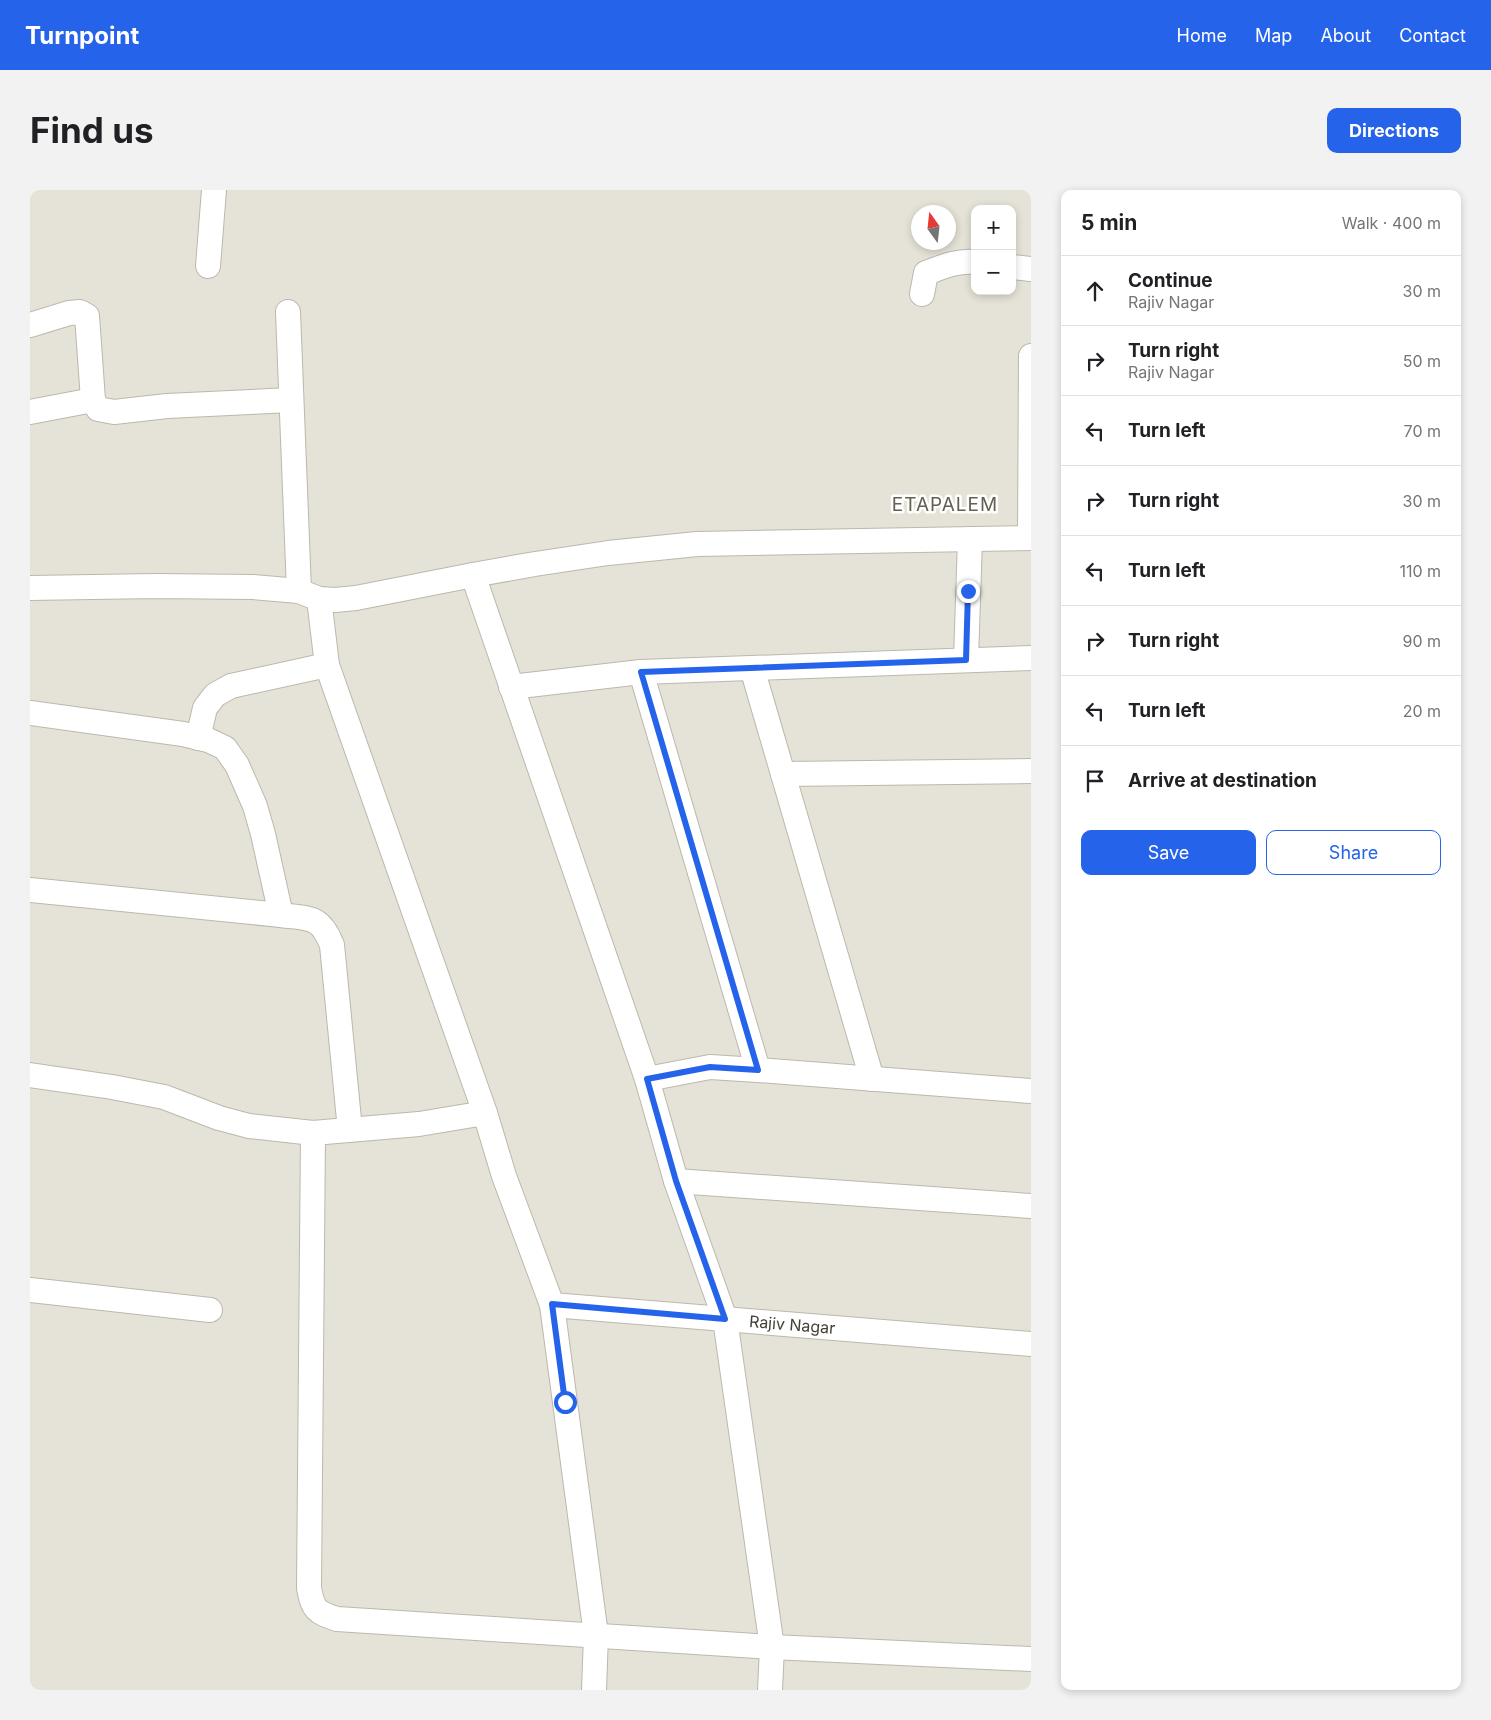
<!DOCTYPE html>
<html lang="en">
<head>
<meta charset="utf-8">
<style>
  body { margin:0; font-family:Inter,sans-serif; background:#f2f2f2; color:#202124 }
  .controls { position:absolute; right:15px; top:15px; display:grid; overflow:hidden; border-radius:10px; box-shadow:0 2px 8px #0003 }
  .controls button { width:45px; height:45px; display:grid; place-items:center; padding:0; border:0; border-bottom:1px solid #e0e0e0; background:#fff; color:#202124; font:25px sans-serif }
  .compass { position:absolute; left:881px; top:15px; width:45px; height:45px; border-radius:50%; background:#fff; box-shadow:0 2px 8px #0003; rotate:345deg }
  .stop { position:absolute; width:15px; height:15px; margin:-11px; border:4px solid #2563eb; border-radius:50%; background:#fff }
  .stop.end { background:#2563eb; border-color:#fff; box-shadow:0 1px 5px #0008 }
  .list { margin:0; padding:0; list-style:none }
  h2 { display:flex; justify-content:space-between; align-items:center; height:65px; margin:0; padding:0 20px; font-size:21px }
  h2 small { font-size:16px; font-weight:400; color:#757577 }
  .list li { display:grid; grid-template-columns:32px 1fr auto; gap:15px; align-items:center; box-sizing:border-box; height:70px; padding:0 20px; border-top:1px solid #e0e0e0 }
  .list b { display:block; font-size:19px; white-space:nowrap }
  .list p { margin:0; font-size:16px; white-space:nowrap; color:#757577 }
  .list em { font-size:16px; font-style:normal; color:#757577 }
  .actions { display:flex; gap:10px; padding:15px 20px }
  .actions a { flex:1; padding:11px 0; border:1px solid #2563eb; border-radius:10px; text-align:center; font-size:18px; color:#2563eb }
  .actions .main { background:#2563eb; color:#fff }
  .icon { flex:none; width:28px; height:28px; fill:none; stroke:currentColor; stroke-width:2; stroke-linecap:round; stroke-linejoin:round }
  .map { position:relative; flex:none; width:1001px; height:1500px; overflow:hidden; border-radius:10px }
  header { display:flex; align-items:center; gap:30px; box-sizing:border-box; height:70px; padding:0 25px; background:#2563eb; color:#fff }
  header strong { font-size:24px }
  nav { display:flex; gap:28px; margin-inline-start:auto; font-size:18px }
  .intro { display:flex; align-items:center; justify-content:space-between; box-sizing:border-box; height:120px; padding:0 30px }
  h1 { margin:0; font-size:35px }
  .button { padding:12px 22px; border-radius:10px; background:#2563eb; color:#fff; font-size:18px; font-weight:700 }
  main { display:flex; gap:30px; padding:0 30px }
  aside { flex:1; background:#fff; border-radius:10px; box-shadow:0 2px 8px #0003 }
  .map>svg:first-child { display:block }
  .residential { fill:#e5e2d7; fill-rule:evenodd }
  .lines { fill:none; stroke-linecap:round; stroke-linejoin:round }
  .minor-casing { stroke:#bcb8ac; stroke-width:26 }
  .minor { stroke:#fff; stroke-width:24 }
  .route { stroke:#2563eb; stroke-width:6 }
  .labels { text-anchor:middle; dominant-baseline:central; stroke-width:5; stroke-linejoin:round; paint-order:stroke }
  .street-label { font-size:16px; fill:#454137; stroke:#fff }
  .quarter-label { font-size:19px; letter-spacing:1px; fill:#666050; stroke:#fff }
</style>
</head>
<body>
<header>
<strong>Turnpoint</strong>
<nav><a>Home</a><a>Map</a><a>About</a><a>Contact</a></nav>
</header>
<div class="intro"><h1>Find us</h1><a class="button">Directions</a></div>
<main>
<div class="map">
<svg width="1001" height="1500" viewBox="0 0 1001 1500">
  <rect width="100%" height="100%" fill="#f2f0e8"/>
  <path class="residential" d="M0 0H1001V1500H0ZM945 19H982V101H945ZM888 22H918V52H888Z"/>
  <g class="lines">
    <defs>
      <g id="minor">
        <path d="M178 76 184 0"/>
        <path d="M982 77 1001 79"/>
        <path d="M892 104 896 83C912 77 928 70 945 72"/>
        <path d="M258 122 269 401"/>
        <path d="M0 135 39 123 50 122 57 126 63 210 68 219 84 222 137 216 261 210"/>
        <path d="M0 222 63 210"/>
        <path d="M1000 348 1001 166"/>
        <path d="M443 385 617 889 646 991 695 1129 742 1457 740 1500"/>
        <path d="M0 398 125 396 223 397 269 401 289 409 305 410 326 408 443 385 505 374 578 363 667 354 1001 348"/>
        <path d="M289 409 297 475 455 923 474 986 522 1115 566 1445 564 1500"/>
        <path d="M1001 468 611 482 728 880 1001 901"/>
        <path d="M936 470 940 349"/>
        <path d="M722 478 842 889"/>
        <path d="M481 497 611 482"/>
        <path d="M0 523 153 544 178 550 195 558 207 575 225 616 233 644 251 725"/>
        <path d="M168 548 175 518 185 505 201 496 297 475"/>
        <path d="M753 584 1001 581"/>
        <path d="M0 700 251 725C280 729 290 725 302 755L320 940"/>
        <path d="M0 885 82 897 134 907 189 928 219 936 283 943 389 934 455 923"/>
        <path d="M617 889 680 877 728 880"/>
        <path d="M283 943 279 1398C283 1420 286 1422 307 1429L742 1457 1001 1469"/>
        <path d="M646 991 1001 1016"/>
        <path d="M0 1100 180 1120"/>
        <path id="s1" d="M522 1115 1001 1154"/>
      </g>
    </defs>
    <use href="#minor" class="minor-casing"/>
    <use href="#minor" class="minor"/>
  </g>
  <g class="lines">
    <path class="route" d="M535 1212 522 1114 695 1129 646 991 617 889 680 877 728 880 611 482 936 470 938 401"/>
  </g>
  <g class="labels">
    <g class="street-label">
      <text stroke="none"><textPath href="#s1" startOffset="241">Rajiv Nagar</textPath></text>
    </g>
    <g class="quarter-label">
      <text x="915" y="314">ETAPALEM</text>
    </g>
  </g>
</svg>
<div class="controls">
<button>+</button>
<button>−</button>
</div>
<svg class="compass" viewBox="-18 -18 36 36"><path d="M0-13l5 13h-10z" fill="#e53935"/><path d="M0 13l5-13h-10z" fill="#757577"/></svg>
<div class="stop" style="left:535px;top:1212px"></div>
<div class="stop end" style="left:938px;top:401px"></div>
</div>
<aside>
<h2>5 min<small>Walk · 400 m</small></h2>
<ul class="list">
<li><svg class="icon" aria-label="ahead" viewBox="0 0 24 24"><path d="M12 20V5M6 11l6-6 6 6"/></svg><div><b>Continue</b><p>Rajiv Nagar</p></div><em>30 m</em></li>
<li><svg class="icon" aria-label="right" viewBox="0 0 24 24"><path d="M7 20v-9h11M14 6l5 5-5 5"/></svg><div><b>Turn right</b><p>Rajiv Nagar</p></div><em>50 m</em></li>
<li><svg class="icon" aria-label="left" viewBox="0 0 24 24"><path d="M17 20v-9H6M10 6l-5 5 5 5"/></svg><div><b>Turn left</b></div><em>70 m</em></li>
<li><svg class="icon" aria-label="right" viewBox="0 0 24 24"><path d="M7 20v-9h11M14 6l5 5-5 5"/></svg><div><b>Turn right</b></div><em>30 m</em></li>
<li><svg class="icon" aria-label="left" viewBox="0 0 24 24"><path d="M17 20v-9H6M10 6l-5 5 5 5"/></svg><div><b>Turn left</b></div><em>110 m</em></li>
<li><svg class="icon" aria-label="right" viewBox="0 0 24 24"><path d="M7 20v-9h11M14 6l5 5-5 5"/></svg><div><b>Turn right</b></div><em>90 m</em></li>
<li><svg class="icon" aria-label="left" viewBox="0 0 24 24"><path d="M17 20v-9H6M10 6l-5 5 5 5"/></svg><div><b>Turn left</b></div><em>20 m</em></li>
<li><svg class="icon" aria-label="arrive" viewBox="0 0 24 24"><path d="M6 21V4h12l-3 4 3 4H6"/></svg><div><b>Arrive at destination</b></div></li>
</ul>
<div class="actions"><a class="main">Save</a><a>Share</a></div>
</aside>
</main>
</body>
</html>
